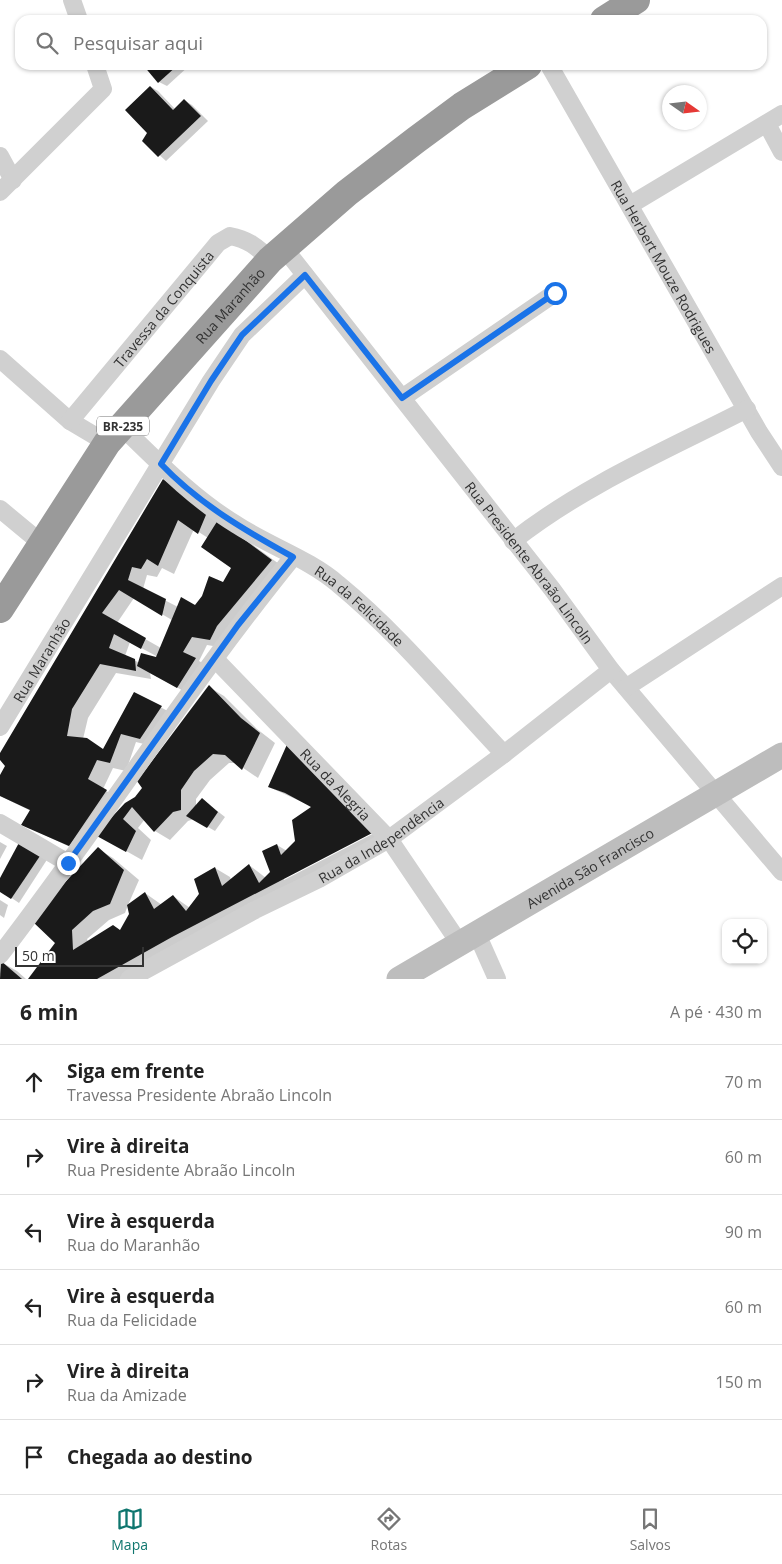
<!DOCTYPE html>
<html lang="pt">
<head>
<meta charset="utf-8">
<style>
  body { margin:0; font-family:"Open Sans",sans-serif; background:#f2f2f2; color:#222 }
  .controls { position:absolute; right:15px; bottom:15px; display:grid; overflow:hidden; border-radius:10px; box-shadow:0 1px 4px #0004 }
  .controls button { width:45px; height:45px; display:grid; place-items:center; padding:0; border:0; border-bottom:1px solid #e0e0e0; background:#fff; color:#222; font:25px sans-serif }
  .compass { position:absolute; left:662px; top:85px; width:45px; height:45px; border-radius:50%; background:#fff; box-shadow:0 1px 4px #0004; rotate:104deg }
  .scale { position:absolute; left:15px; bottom:12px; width:129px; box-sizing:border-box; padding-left:5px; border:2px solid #333; border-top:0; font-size:14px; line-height:18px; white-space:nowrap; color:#333; -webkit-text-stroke:4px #fff; paint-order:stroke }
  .stop { position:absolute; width:15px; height:15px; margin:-11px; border:4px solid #1a73e8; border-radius:50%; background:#fff }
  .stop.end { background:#1a73e8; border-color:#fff; box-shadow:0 1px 5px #0008 }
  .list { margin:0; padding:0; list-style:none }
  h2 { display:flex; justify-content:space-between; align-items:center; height:65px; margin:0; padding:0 20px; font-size:21px }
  h2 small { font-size:16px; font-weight:400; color:#767676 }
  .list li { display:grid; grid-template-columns:32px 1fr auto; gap:15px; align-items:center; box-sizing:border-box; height:75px; padding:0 20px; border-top:1px solid #e0e0e0 }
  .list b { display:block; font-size:19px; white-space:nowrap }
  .list p { margin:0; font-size:16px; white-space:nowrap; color:#767676 }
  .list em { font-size:16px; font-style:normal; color:#767676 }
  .icon { flex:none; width:28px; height:28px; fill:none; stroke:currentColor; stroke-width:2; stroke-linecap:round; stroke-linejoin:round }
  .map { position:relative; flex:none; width:782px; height:979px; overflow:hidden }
  .search { position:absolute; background:#fff; box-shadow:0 1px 4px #0004; left:15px; right:15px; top:15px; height:55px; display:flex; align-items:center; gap:12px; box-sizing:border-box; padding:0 18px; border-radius:15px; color:#767676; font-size:19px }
  .sheet { height:515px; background:#fff }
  nav { display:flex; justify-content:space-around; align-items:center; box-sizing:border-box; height:70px; border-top:1px solid #e0e0e0; background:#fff; font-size:14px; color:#767676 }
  nav a { display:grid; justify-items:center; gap:2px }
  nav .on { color:#0f766e }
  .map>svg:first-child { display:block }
  .shadow { fill:#0003; fill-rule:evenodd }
  .building { fill:#1a1a1a }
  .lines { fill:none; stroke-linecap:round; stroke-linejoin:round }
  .street { stroke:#d0d0d0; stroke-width:18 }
  .secondary { stroke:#bdbdbd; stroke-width:25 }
  .highway { stroke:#9a9a9a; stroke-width:28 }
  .route { stroke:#1a73e8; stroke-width:6 }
  .labels { text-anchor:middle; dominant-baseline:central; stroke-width:5; stroke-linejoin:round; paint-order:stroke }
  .shield { fill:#fff; stroke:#707070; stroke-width:1 }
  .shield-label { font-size:12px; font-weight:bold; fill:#333 }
  .street-label { font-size:14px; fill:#333; stroke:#fff }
</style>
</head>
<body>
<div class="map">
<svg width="782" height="979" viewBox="0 0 782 979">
  <rect width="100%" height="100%" fill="#fff"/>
  <g class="shadow">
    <path d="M144 65H190L167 86 159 82Z"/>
    <path d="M151 87 158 91 175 109 184 100 192 105 208 121 166 161 144 141 148 132Z"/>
    <path d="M164 480 286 569 225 648 207 645 199 661 211 668 193 696 150 673 151 679 116 673 88 718 83 739 104 750 134 693 177 716 156 747 136 742 126 771 113 768 103 789 121 800 106 823 136 798 209 687 224 696 257 729 275 743 258 778 236 763H229L210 780 196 799V806L202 799 225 817 215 831 194 819 188 821 170 840 155 831 145 819 138 828 151 840 142 860 98 835 85 854 23 825 31 811 0 796V777L7 766 0 756ZM194 529 208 538 233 568 224 583 195 607H178L143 589 147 575 157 577 162 568 174 574ZM134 598 172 620 161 648 117 623ZM130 642 160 658 140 663 125 656Z"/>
    <path d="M269 787 380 827 284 877V880L382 829 392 839 128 979H30L57 943 98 849 113 858 139 880 128 905 145 893 162 905 173 896 190 908 215 868 230 877 231 880 249 865 266 878 272 872 277 845 287 851 297 841 313 807ZM128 905 131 914 121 931 88 942 87 939 109 920 125 913Z"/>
    <path d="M0 842 7 846 0 859Z"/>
    <path d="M43 851 50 855 19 903 0 890V881Z"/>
    <path d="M0 900 8 905 4 918 0 915Z"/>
    <path d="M1 962 17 971 26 979H0Z"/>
  </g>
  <g class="building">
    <path d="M143 65H178L158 83Z"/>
    <path d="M150 86 173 110 184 99 201 116 158 157 142 141 147 133 125 110Z"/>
    <path d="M163 479 208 510 198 534 178 520 158 566 147 559 141 569 132 567 128 580 166 599 162 616 119 590 102 613 146 638 141 649 114 634 109 648 135 659 136 671 100 664 72 709 67 736 87 738 103 749 134 692 162 706 140 739 121 734 110 763 97 760 88 779 107 790 69 846 21 825 30 810 0 796V775L5 766 0 760V753Z"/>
    <path d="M218 520 272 560 217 626 210 640 192 637 183 652 196 658 177 688 137 666 141 653 156 657 181 597 195 605 202 596 209 576 223 582 231 568 201 547Z"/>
    <path d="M209 685 241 718 260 733 242 770 225 755 213 754 194 771 181 790V810L173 812 154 832 132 807 123 819 136 831 126 852 95 835 125 803 135 797 142 788 137 781Z"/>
    <path d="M289 740 378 830 172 937 97 979H28L55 943 32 921 42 907 98 847 124 870 110 904 93 911 72 930 73 950 113 925 120 930 129 914 127 905 145 892 154 909 173 895 186 911 199 894 194 879 215 867 222 886 249 864 259 883 270 872 262 851 277 844 281 855 295 841 292 820 311 807 285 793 268 787Z"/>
    <path d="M202 798 218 812 207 828 186 816Z"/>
    <path d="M21 839 44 850 11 899 0 892V878Z"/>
    <path d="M1 961 22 979H0Z"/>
  </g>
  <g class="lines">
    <g class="street">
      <path d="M72 0 79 20"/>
      <path id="s1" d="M549 65 759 432 782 467"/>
      <path d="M767 124 782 152"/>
      <path d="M0 156 13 180"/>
      <path d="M0 192 103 89 95 65"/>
      <path d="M630 205 782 114"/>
      <path id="s2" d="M284 248 552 589 611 670 782 872"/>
      <path d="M0 359 70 421 107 443"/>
      <path d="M402 398 555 293"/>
      <path id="s3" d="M70 421 218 243 230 236C247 239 258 247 270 260"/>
      <path id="s4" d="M122 427C158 462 194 499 237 525 269 546 309 559 338 584 399 634 450 697 504 754"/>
      <path d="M0 509 41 543"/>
      <path d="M513 541C584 485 667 450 747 409"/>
      <path id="s5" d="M215 659 389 839 460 944"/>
      <path d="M627 687 782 586"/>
      <path id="s6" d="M0 727 211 381 242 335 305 275"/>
      <path d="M0 823 68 863"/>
      <path d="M477 934 497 979"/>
      <path d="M0 955C101 824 189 685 293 557"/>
      <path id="s7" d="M129 979 255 910 319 879 389 839 504 754 611 670"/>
    </g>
    <path class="secondary" id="s8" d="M399 979 782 755"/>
    <g class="highway">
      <path d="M604 20 636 0"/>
      <path id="s9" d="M0 609 107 443 270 260 347 193 416 140 462 106 528 65"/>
    </g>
  </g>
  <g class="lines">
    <path class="route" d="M68 863 238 625 293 557C246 531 199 504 161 464L211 381 242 335 305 275 402 398 555 293"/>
  </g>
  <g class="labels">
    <rect class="shield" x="97" y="416.5" width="52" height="19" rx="4"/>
    <g class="shield-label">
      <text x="123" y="426">BR-235</text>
    </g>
    <g class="street-label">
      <text stroke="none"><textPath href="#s1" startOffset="232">Rua Herbert Mouze Rodrigues</textPath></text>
      <text stroke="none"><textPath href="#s9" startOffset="382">Rua Maranhão</textPath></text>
      <text stroke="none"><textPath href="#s3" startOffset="146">Travessa da Conquista</textPath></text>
      <text stroke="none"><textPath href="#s2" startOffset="399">Rua Presidente Abraão Lincoln</textPath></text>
      <text stroke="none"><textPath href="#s4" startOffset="299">Rua da Felicidade</textPath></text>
      <text stroke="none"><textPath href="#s6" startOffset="79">Rua Maranhão</textPath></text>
      <text stroke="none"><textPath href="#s5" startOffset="174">Rua da Alegria</textPath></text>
      <text stroke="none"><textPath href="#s7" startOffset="288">Rua da Independência</textPath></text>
      <text stroke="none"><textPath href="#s8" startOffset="221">Avenida São Francisco</textPath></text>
    </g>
  </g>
</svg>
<div class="controls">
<button><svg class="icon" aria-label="locate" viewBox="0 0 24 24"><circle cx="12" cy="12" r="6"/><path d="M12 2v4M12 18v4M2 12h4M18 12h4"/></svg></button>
</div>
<svg class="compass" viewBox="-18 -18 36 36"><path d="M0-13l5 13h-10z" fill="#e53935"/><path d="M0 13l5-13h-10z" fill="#767676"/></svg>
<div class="scale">50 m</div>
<div class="stop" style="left:555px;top:293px"></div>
<div class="stop end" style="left:68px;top:863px"></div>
<div class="search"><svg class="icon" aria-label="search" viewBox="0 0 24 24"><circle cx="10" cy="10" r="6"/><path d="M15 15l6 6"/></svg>Pesquisar aqui</div>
</div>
<section class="sheet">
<h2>6 min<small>A pé · 430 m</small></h2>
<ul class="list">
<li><svg class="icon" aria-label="ahead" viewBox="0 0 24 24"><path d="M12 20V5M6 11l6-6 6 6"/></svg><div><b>Siga em frente</b><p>Travessa Presidente Abraão Lincoln</p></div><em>70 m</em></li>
<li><svg class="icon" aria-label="right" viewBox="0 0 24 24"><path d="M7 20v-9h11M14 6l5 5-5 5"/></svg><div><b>Vire à direita</b><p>Rua Presidente Abraão Lincoln</p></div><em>60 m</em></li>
<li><svg class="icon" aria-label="left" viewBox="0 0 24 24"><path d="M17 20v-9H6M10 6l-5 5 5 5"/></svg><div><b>Vire à esquerda</b><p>Rua do Maranhão</p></div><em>90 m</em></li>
<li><svg class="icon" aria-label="left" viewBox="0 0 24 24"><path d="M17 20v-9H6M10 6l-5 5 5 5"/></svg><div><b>Vire à esquerda</b><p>Rua da Felicidade</p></div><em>60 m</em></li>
<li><svg class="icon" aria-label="right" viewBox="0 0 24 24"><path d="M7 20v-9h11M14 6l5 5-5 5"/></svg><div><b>Vire à direita</b><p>Rua da Amizade</p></div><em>150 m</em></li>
<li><svg class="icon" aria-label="arrive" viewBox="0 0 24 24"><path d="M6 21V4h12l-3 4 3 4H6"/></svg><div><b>Chegada ao destino</b></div></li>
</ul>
</section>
<nav>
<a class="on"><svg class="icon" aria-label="map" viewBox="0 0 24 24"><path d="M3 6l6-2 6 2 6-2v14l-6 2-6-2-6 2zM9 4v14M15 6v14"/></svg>Mapa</a>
<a><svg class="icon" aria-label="directions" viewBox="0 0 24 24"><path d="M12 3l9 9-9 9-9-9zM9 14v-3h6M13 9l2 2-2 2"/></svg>Rotas</a>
<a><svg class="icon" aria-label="saved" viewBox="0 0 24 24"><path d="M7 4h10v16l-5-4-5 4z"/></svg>Salvos</a>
</nav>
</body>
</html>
